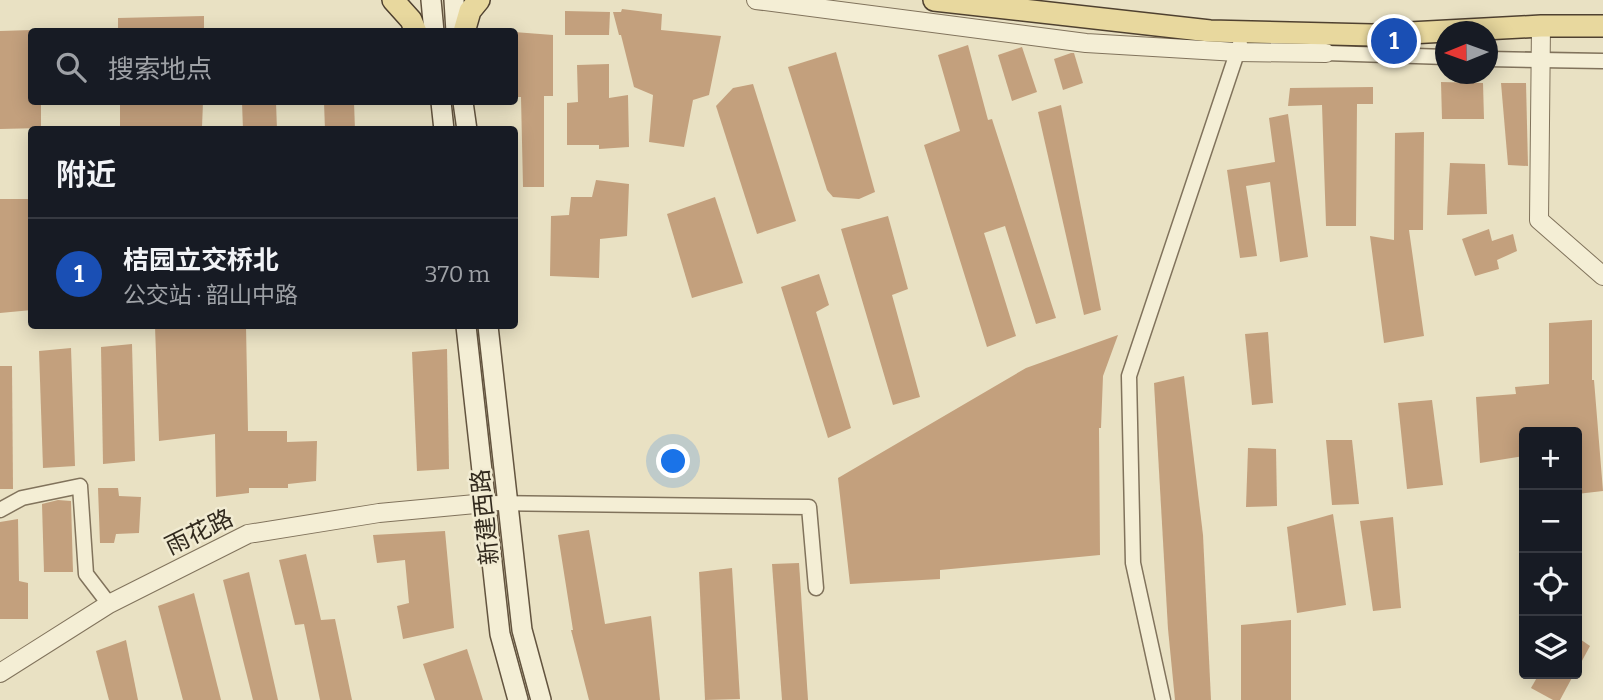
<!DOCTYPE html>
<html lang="zh">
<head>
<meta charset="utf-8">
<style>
  body { margin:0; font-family:Bitter,"Noto Sans SC",serif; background:#20242c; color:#f1f3f6 }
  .controls { position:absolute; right:21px; bottom:21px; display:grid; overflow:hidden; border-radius:7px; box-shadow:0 4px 18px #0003 }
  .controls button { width:63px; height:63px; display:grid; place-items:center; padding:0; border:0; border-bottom:2px solid #363941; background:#171b24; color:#f1f3f6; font:35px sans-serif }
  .compass { position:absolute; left:1435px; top:21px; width:63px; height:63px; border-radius:50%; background:#171b24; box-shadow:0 4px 18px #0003; rotate:269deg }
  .you { position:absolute; left:674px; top:462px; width:24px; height:24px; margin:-18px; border:5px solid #fff; border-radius:50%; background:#1a73e8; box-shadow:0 0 0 10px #1a73e833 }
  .badge { display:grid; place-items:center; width:46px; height:46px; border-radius:50%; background:#c2a09e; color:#fff; font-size:23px; font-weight:700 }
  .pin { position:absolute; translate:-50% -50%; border:4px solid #fff; box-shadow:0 2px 7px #0006 }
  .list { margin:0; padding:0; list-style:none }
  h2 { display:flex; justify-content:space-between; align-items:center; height:91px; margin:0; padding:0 28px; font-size:30px }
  h2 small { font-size:23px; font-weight:400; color:#9ea1a6 }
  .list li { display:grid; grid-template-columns:46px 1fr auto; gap:21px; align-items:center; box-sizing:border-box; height:112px; padding:0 28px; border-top:2px solid #363941 }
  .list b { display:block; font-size:26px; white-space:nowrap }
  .list p { margin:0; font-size:23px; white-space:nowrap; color:#9ea1a6 }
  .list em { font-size:23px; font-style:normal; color:#9ea1a6 }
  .icon { flex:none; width:38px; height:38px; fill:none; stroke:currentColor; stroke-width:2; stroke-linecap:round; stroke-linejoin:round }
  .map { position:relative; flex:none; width:1603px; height:700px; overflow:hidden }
  .search { position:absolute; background:#171b24; box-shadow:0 4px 18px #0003; left:28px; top:28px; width:490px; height:77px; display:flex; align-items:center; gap:18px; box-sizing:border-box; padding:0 24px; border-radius:7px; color:#9ea1a6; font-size:26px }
  .panel { position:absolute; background:#171b24; box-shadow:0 4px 18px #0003; left:28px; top:126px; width:490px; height:203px; border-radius:7px }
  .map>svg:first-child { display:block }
  .building { fill:#c3a07d }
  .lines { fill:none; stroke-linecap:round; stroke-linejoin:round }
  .minor-casing { stroke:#81735c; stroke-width:17 }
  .tertiary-casing { stroke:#81735c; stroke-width:20 }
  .secondary-casing { stroke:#63543f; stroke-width:22 }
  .primary-casing { stroke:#4f4130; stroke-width:24 }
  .minor { stroke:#f4eed5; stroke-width:14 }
  .tertiary { stroke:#f4eed5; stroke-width:18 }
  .secondary { stroke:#f4eed5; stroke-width:19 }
  .primary { stroke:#e8d89e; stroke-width:21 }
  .labels { text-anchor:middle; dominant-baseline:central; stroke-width:5; stroke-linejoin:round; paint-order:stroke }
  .street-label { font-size:24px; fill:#322a1e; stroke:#f1ebd2 }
</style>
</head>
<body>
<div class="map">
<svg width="1603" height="700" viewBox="0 0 1603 700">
  <rect width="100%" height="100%" fill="#e9e1c3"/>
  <g class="building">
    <path d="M622 9 662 14 661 30 721 36 709 95 693 100 684 147 649 142 653 95 634 87 621 35H619L613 12H621Z"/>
    <path d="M565 11 610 12 609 35H565Z"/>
    <path d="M204 16V32H118V18Z"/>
    <path d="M32 30V102H41V128L0 129V31Z"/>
    <path d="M514 32 553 35V96H544V187H523L521 97H514Z"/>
    <path d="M968 45 988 120 992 119 1056 318 1036 324 1005 226 984 233 1016 336 987 347 924 145 960 131 938 55Z"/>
    <path d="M1022 47 1037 92 1012 101 998 55Z"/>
    <path d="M836 52 875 192 859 199 833 197 827 190 788 67Z"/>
    <path d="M1071 53H1074L1083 83 1063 90 1054 59Z"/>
    <path d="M609 64V98L628 95 629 147 599 149V145H567V103L578 102 577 65Z"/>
    <path d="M1441 82 1483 83 1484 119H1442Z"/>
    <path d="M1501 83H1526L1528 166 1508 165Z"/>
    <path d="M753 84 796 221 757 234 716 106 733 88Z"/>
    <path d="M1373 87V104H1357L1356 226H1326L1322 105 1288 106 1290 88Z"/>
    <path d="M120 102H203L202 127H120Z"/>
    <path d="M242 102H276L277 130H243Z"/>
    <path d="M324 102H354L355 130H325Z"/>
    <path d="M1061 105 1101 310 1084 315 1038 112Z"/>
    <path d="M1288 114 1308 257 1280 262 1270 182 1246 186 1257 256 1240 258 1227 170 1275 162 1269 118Z"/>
    <path d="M1424 132 1423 230H1409L1424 336 1384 343 1370 236 1394 240 1395 133Z"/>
    <path d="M1450 163 1485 164 1487 214 1447 215Z"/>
    <path d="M596 180 629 184 627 236 600 239 599 278 550 276 551 216 569 215 571 197H592Z"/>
    <path d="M715 197 743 283 692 298 667 214Z"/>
    <path d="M0 199H32V310L0 313Z"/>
    <path d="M888 216 908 289 892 295 920 397 893 405 841 229Z"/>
    <path d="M1489 229 1492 241 1513 234 1517 251 1497 260 1499 269 1475 276 1462 239Z"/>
    <path d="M819 274 829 305 816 312 851 428 828 438 781 287Z"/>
    <path d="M1592 320V380H1594L1603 491 1577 494V432H1524V456L1480 463 1476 397 1516 394 1515 387 1549 384V323Z"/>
    <path d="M155 326H246L248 431H287V442L317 441 316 481 288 484V488H249V493L216 497 215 434 159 441Z"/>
    <path d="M1268 332 1273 403 1252 405 1245 334Z"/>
    <path d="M1118 335 1103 376 1101 428H1099L1100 555 940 570V579L850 584 838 478 1026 368Z"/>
    <path d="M132 344 135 461 103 464 101 347Z"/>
    <path d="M71 348 75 466 43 468 39 351Z"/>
    <path d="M447 349 449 469 417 471 412 352Z"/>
    <path d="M0 366H12L13 489H0Z"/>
    <path d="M1184 376 1203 535 1211 700H1175L1168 629 1154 383Z"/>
    <path d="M1432 400 1443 485 1407 489 1398 403Z"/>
    <path d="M1326 440H1352L1359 504 1332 505Z"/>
    <path d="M1248 448 1276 449 1277 506 1246 507Z"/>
    <path d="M98 488H118L119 496 141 497 139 533 116 534 114 543H100Z"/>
    <path d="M58 500 71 501 73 572H44L42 504Z"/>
    <path d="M1333 514 1346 605 1297 613 1287 527Z"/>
    <path d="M1393 517 1401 608 1373 611 1360 521Z"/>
    <path d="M18 519 19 581 28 583V619H0V522Z"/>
    <path d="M589 530 605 624 651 616 660 700H589L571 630H573L558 535Z"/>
    <path d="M445 531 454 628 403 639 397 606 409 603 405 560 377 563 373 535Z"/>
    <path d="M306 554 321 620 335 619 352 700H320L304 624 295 625 279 560Z"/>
    <path d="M799 563 808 700H782L772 564Z"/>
    <path d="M732 568 740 699 705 700 699 572Z"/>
    <path d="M249 572 278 700H253L223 580Z"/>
    <path d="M194 593 221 700H183L158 606Z"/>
    <path d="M1291 620V700H1241V625Z"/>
    <path d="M1577 637 1590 646 1577 670Z"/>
    <path d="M126 640 138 700H109L96 651Z"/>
    <path d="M467 649 483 700H435L423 664Z"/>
    <path d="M1539 674H1574L1560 700H1553L1531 688Z"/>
  </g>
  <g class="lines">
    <defs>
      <g id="minor">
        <path d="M1318 50 1326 53 1446 57"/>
        <path d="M1488 59 1603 61"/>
        <path d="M486 503 809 507 816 588"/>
        <path d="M0 510 22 498 80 486 86 574 109 604"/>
        <path d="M1163 700 1133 563 1129 376 1240 44"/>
      </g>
      <g id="tertiary">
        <path d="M756 0 1086 43 1237 52 1326 53"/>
        <path d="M1541 26 1539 220 1603 276"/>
        <path d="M0 673 109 604 248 534 379 513 486 503"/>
      </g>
      <g id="secondary">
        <path d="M431 0 434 32"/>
        <path d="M454 0 456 32"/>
        <path d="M441 102 444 130"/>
        <path d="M463 102 467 130"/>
        <path d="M466 326 500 634 518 700"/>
        <path d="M488 326 522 630 541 700"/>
      </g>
      <g id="primary">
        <path d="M393 0 411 20 416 32"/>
        <path d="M934 0 1210 31 1372 35 1541 26H1603"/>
        <path d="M464 32 470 11 479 0"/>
      </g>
    </defs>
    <use href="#minor" class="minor-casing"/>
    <use href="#tertiary" class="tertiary-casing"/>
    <use href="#secondary" class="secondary-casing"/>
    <use href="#primary" class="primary-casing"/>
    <use href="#minor" class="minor"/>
    <use href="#tertiary" class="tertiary"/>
    <use href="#secondary" class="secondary"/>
    <use href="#primary" class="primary"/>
  </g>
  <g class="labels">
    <g class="street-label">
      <text transform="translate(485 517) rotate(-96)">新建西路</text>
      <text transform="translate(199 532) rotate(-26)">雨花路</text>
    </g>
  </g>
</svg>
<div class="controls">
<button>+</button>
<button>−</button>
<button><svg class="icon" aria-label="locate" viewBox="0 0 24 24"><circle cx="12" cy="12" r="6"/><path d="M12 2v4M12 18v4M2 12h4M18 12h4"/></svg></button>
<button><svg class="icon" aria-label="layers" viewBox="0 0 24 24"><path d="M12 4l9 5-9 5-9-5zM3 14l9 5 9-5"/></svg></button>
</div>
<svg class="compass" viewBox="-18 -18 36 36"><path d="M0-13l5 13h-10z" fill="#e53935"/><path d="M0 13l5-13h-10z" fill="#9ea1a6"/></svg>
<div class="you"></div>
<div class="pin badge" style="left:1394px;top:41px;background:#1a4fb4">1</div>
<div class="search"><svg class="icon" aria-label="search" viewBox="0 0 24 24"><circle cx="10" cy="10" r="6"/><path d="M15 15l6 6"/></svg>搜索地点</div>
<section class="panel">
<h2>附近<small></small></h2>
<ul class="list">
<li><span class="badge" style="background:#1a4fb4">1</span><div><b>桔园立交桥北</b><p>公交站 · 韶山中路</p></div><em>370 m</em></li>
</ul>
</section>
</div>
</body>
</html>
